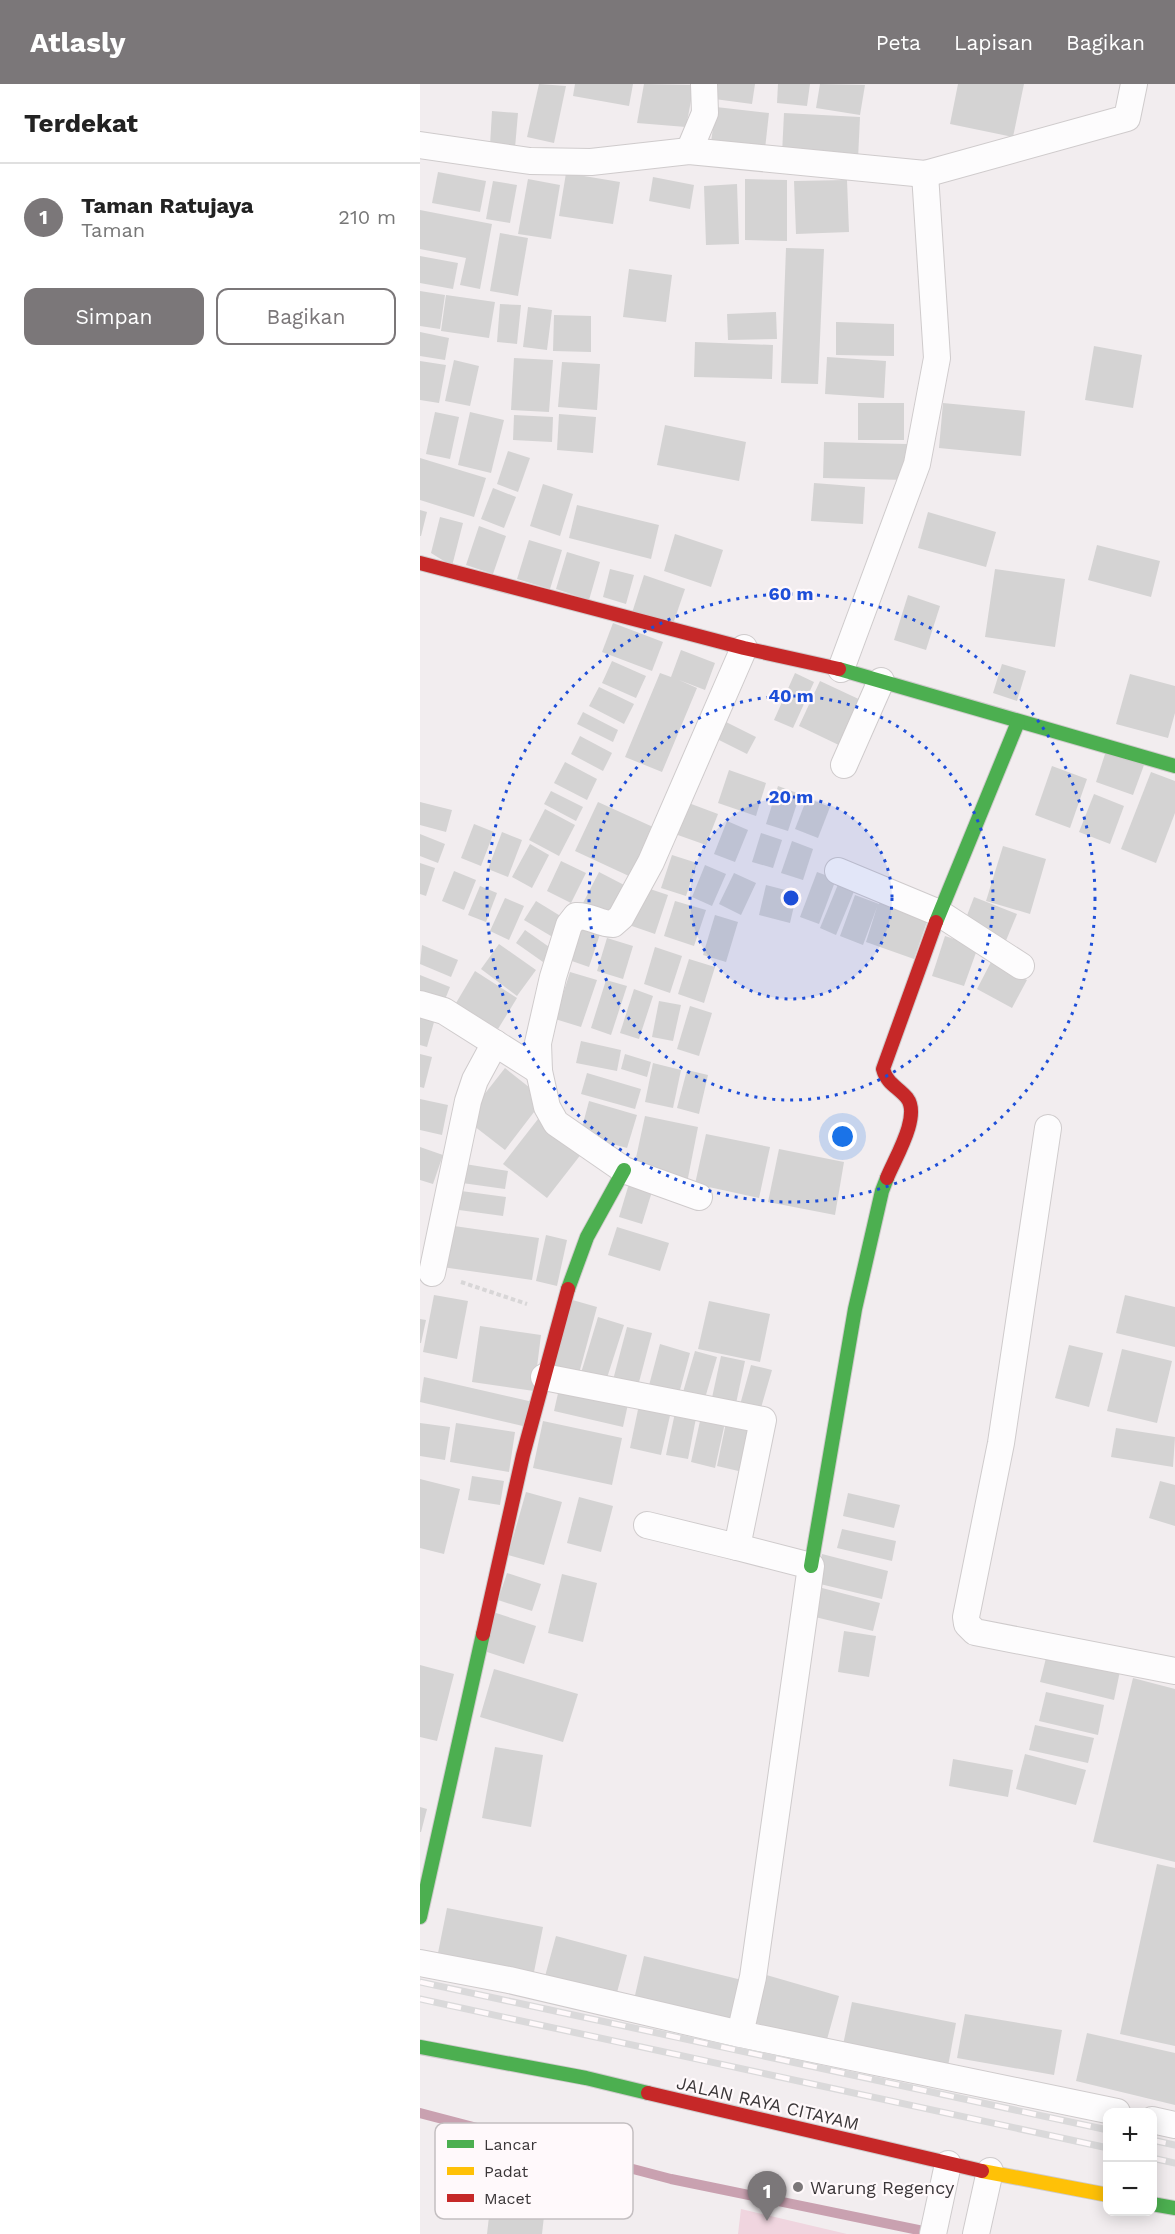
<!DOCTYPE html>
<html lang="id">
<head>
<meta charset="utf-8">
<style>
  body { margin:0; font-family:"Work Sans",sans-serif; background:#f6f6f6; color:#222 }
  .controls { position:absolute; right:18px; bottom:18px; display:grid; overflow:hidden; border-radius:12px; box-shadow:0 3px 15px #0003 }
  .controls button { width:54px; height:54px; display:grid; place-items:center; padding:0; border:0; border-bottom:2px solid #e0e0e0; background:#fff; color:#222; font:30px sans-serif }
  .you { position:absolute; left:423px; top:1053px; width:21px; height:21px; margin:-15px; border:4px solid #fff; border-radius:50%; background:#1a73e8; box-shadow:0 0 0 9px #1a73e833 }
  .badge { display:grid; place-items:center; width:39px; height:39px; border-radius:50%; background:#7b7779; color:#fff; font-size:20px; font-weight:700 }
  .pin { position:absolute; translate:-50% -50px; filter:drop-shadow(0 2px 3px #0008) }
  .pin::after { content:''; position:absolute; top:32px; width:21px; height:18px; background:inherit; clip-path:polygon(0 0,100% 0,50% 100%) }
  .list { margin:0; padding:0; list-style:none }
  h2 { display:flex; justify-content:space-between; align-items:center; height:78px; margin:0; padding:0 24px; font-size:26px }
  h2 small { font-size:20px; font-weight:400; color:#767676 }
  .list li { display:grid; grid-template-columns:39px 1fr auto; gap:18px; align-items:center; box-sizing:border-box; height:108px; padding:0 24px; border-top:2px solid #e0e0e0 }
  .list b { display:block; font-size:22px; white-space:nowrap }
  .list p { margin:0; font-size:20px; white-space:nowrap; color:#767676 }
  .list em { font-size:20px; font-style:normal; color:#767676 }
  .actions { display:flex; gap:12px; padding:18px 24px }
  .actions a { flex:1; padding:14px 0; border:2px solid #7b7779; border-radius:12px; text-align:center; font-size:21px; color:#7b7779 }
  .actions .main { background:#7b7779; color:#fff }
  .map { position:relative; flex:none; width:755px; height:2150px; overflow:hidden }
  header { display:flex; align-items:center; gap:36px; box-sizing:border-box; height:84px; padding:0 30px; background:#7b7779; color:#fff }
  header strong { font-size:28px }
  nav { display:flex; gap:33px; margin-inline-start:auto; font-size:21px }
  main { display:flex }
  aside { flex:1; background:#fff }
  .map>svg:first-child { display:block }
  .green { fill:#f0d5df }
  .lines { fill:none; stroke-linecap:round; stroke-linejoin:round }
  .stream { stroke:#c9a1b0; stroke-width:10 }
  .building { fill:#d4d3d3 }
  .street-casing { stroke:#cfcbcc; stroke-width:28 }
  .fast-casing { stroke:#cfcbcc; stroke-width:16 }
  .slow-casing { stroke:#cfcbcc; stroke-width:16 }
  .jam-casing { stroke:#cfcbcc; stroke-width:16 }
  .path { stroke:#d8d6d7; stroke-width:4; stroke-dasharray:4.5 3; stroke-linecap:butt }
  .street { stroke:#fdfcfd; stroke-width:26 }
  .fast { stroke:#4caf50; stroke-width:14 }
  .slow { stroke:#ffc107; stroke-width:14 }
  .jam { stroke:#c62828; stroke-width:14 }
  .rail-casing { stroke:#dad9da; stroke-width:7 }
  .rail { stroke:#fff9fb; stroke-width:4.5; stroke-dasharray:14; stroke-linecap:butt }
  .ring { fill:none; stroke:#1d4ed8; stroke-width:3; stroke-dasharray:3 6 }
  .poi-dot { fill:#7b7779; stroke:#fff9fb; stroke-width:2 }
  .labels { text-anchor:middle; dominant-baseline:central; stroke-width:4.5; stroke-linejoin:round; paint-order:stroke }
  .street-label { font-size:18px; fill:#3b3739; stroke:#fff9fb }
  .poi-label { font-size:18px; fill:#3b3739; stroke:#fff9fb; text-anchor:start }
  .key { fill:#fff9fb; stroke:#c4bfc1; stroke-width:1.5 }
  .key-label { font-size:16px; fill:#3b3739 }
  .centre { fill:#1d4ed8; stroke:#fff9fb; stroke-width:3 }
  .ring-label { font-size:18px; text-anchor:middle; font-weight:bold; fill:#1d4ed8; stroke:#fff9fb; stroke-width:4.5; stroke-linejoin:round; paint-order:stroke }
</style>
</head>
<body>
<header>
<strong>Atlasly</strong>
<nav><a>Peta</a><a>Lapisan</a><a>Bagikan</a></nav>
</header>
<main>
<aside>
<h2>Terdekat<small></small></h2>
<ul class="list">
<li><span class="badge">1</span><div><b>Taman Ratujaya</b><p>Taman</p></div><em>210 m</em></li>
</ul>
<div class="actions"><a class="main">Simpan</a><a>Bagikan</a></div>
</aside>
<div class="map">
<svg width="755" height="2150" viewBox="0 0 755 2150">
  <rect width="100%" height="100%" fill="#f2edef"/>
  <path class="green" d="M321 2125 427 2150H318Z"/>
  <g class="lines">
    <path class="stream" d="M0 2029 251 2095 513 2149"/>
  </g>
  <g class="building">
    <path d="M119 0 146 2 134 59 107 53Z"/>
    <path d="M155 0H213L209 22 153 12Z"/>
    <path d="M224 0 274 1 266 43 217 39Z"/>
    <path d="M289 0H335L332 20 287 14Z"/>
    <path d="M358 0H390L387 22 357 19Z"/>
    <path d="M400 0 445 1 440 31 396 24Z"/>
    <path d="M538 0H604L593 53 530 40Z"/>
    <path d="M296 23 349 29 345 65 291 58Z"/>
    <path d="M72 27 98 29 95 64 70 62Z"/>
    <path d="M364 29 440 33 438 75 362 70Z"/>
    <path d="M18 88 66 97 60 128 12 119Z"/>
    <path d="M146 89 200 98 193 140 139 132Z"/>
    <path d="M233 93 274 101 270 125 229 117Z"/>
    <path d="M108 95 140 101 131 155 98 150Z"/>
    <path d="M325 95 367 96V157L325 156Z"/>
    <path d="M427 96 429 148 376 150 374 97Z"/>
    <path d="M73 97 97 101 90 139 66 135Z"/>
    <path d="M317 100 319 160 286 161 284 102Z"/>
    <path d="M0 126 72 140 60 205 40 201 46 174 0 165Z"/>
    <path d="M80 149 108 154 98 212 70 207Z"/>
    <path d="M366 164 404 165 398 300 361 299Z"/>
    <path d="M0 172 38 179 33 205 0 199Z"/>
    <path d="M209 185 252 191 246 238 203 233Z"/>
    <path d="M0 207 25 211 20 245 0 242Z"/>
    <path d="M26 211 75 218 69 254 21 247Z"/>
    <path d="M80 220 101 221 97 260 77 258Z"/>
    <path d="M108 223 132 226 127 266 103 263Z"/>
    <path d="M356 228 357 255 308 256 307 230Z"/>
    <path d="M134 231 171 232V268L133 267Z"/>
    <path d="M416 238 474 240V272L416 271Z"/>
    <path d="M0 248 29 254 25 276 0 272Z"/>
    <path d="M275 258 353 261 352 295 274 293Z"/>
    <path d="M674 262 722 271 713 324 665 316Z"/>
    <path d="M407 273 466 277 464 314 405 310Z"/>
    <path d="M94 274 133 276 129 328 91 326Z"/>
    <path d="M34 276 59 282 50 322 25 317Z"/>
    <path d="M0 277 26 281 19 319 0 316Z"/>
    <path d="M142 278 180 280 177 326 138 323Z"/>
    <rect x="438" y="319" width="46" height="37"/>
    <path d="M523 319 605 327 601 372 519 364Z"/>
    <path d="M15 328 39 333 30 375 6 370Z"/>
    <path d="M50 328 84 336 71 389 38 381Z"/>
    <path d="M139 330 176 333 173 369 137 366Z"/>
    <path d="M94 331 133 333 132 358 93 356Z"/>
    <path d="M245 341 326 358 319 397 237 381Z"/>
    <path d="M404 358 487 360 486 396 403 394Z"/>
    <path d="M88 367 110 374 98 408 77 400Z"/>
    <path d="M0 374 66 394 54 433 0 416Z"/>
    <path d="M394 399 445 403 443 440 391 437Z"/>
    <path d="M123 400 153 410 140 452 110 442Z"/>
    <path d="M73 404 96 413 84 444 61 435Z"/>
    <path d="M157 421 239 441 231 475 149 454Z"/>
    <path d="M0 426 7 428 1 452H0Z"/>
    <path d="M508 428 576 448 566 483 498 464Z"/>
    <path d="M20 433 43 439 32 482 11 469Z"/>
    <path d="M59 442 86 452 73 490 46 481Z"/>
    <path d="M255 450 303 466 291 503 244 487Z"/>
    <path d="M109 456 142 466 130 505 97 495Z"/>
    <path d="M677 461 740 477 731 513 668 496Z"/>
    <path d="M147 468 180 478 169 516 136 505Z"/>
    <path d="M190 485 214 491 206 520 183 513Z"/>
    <path d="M575 485 645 495 635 563 565 553Z"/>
    <path d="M224 491 265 505 252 543 212 529Z"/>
    <path d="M488 511 520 522 506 566 474 556Z"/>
    <path d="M193 539 243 558 232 587 182 568Z"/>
    <path d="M261 566 295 579 285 606 259 596 277 604 242 688 205 673 240 589 251 593Z"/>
    <path d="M192 577 226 592 216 614 182 599Z"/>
    <path d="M582 580 606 587 597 617 573 609Z"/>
    <path d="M375 589 394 598 373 644 354 636Z"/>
    <path d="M710 590 755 602V629L748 654 696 640Z"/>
    <path d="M400 597 445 618 423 663 379 642Z"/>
    <path d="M179 603 214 620 204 640 169 622Z"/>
    <path d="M163 628 198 646 193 658 157 640Z"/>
    <path d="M302 636 336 653 327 670 293 653Z"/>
    <path d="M160 652 192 669 183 687 151 670Z"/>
    <path d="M686 667 724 681 713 711 676 698Z"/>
    <path d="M145 678 177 695 167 716 134 699Z"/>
    <path d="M632 682 667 695 650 744 615 731Z"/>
    <path d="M309 686 346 699 336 732 298 719Z"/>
    <path d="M731 688 755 697V729L736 779 701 765Z"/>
    <path d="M358 702 380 710 368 747 346 740Z"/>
    <path d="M131 707 163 723 156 737 124 720Z"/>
    <path d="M674 710 704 722 690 760 659 748Z"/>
    <path d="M387 714 410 723 398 754 375 745Z"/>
    <path d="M0 718 32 726 26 748 0 741Z"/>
    <path d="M178 718 233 743 211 793 155 767Z"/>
    <path d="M266 718 298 730 286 761 255 750Z"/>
    <path d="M125 725 155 741 139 772 109 756Z"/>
    <path d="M307 737 328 746 315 778 294 770Z"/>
    <path d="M54 740 74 748 61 782 41 774Z"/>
    <path d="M82 748 102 756 88 793 68 785Z"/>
    <path d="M341 749 362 756 353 784 332 778Z"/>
    <path d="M0 750 25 760 18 779 0 772Z"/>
    <path d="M372 757 393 765 383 796 361 789Z"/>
    <path d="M110 760 129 771 112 804 92 793Z"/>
    <path d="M583 762 626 775 610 830 566 817Z"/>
    <path d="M252 771 277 779 266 812 241 804Z"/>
    <path d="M141 777 166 789 151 819 127 807Z"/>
    <path d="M0 779 15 784 6 812 0 810Z"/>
    <path d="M285 781 306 790 292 822 272 813Z"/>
    <path d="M34 787 56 796 44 826 22 817Z"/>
    <path d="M179 788 208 803 191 836 162 821Z"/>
    <path d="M397 788 416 795 399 840 380 833Z"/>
    <path d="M314 789 336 799 321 831 299 820Z"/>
    <path d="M419 798 435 805 416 851 400 844Z"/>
    <path d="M346 801 377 809 370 839 339 831Z"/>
    <path d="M60 802 77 809 66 838 48 831Z"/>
    <path d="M221 802 248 811 235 850 209 841Z"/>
    <path d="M435 811 459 820 461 813 510 829 494 875 446 858 457 823 443 861 420 852Z"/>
    <path d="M554 813 597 830 585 859 543 842Z"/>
    <path d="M85 814 104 822 89 856 70 847Z"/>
    <path d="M116 817 147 836 136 855 104 836Z"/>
    <path d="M255 817 286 826 274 862 244 852Z"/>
    <path d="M295 831 318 838 306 878 283 871Z"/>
    <path d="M156 842 180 850 169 883 146 875Z"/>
    <path d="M105 846 132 865 123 878 96 859Z"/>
    <path d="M525 852 558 863 544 902 512 892Z"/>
    <path d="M187 854 213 862 203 895 177 887Z"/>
    <path d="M79 860 116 886 97 912 61 885Z"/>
    <path d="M2 861 38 876 31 893 0 880Z"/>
    <path d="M235 863 262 872 250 909 224 900Z"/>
    <path d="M269 875 295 883 284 919 258 910Z"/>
    <path d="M572 876 607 896 592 924 557 905Z"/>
    <path d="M55 887 97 914 78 945 36 919Z"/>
    <path d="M150 888 177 896 161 943 135 935Z"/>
    <path d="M0 891 30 903 24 918 0 908Z"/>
    <path d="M186 896 207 902 191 951 171 944Z"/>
    <path d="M214 905 233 912 219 955 200 949Z"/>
    <path d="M239 917 261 921 253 957 232 953Z"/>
    <path d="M270 922 292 929 279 972 257 965Z"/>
    <path d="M0 927 16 931 7 963 0 961Z"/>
    <path d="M161 957 201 966 197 987 156 979Z"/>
    <path d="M0 970 12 973 4 1004 0 1003Z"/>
    <path d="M205 970 231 978 227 993 201 985Z"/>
    <path d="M233 979 261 986 253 1024 225 1018Z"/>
    <path d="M85 984 124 1015 85 1066 45 1035Z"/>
    <path d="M267 986 288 991 279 1030 257 1024Z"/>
    <path d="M167 989 221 1005 215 1025 161 1010Z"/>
    <path d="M0 1015 28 1021 22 1051 0 1046Z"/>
    <path d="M169 1017 217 1031 207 1064 160 1051Z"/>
    <path d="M225 1032 278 1043 267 1099 214 1083Z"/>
    <path d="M118 1035 162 1069 127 1114 83 1080Z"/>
    <path d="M286 1050 350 1063 339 1114 275 1100Z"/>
    <path d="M0 1063 23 1071 13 1100 0 1096Z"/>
    <path d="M359 1065 424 1078 415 1131 348 1118Z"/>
    <path d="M45 1080 88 1087 85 1105 42 1099Z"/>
    <path d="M211 1093 234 1101 222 1140 199 1133Z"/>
    <path d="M41 1107 86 1113 83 1132 39 1126Z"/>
    <path d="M27 1141 119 1154 112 1196 22 1183Z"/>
    <path d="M197 1143 249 1159 240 1187 188 1171Z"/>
    <path d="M126 1151 147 1156 137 1202 116 1197Z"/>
    <path d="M14 1211 48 1217 37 1275 3 1268Z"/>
    <path d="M705 1211 755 1223V1263L696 1249Z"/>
    <path d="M149 1215 177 1223 158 1293 130 1285Z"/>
    <path d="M289 1217 350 1230 340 1278 278 1265Z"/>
    <path d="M178 1233 204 1241 186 1297 161 1289Z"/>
    <path d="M0 1235 6 1236 1 1259H0Z"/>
    <path d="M60 1242 121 1251 114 1307 52 1298Z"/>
    <path d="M207 1243 232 1249 218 1302 193 1296Z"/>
    <path d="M240 1260 270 1269 257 1317 227 1309Z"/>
    <path d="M649 1261 683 1269 669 1323 635 1314Z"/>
    <path d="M702 1265 752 1277 737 1339 687 1327Z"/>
    <path d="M275 1267 297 1273 283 1321 261 1315Z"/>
    <path d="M301 1272 325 1277 314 1329 290 1323Z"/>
    <path d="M331 1281 352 1286 338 1334 318 1328Z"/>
    <path d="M4 1293 113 1318 107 1343 0 1318Z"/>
    <path d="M139 1305 208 1320 203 1343 134 1327Z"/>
    <path d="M220 1316 252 1323 241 1371 210 1364Z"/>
    <path d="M256 1324 277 1329 268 1375 246 1371Z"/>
    <path d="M282 1328 306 1334 295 1384 271 1378Z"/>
    <path d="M307 1334 337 1340 327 1389 297 1382Z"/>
    <path d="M123 1337 202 1354 192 1401 113 1384Z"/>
    <path d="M0 1339 30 1343 25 1376 0 1372Z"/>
    <path d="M36 1339 95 1348 89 1388 30 1378Z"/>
    <path d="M696 1344 755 1353 753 1383 691 1373Z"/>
    <path d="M52 1392 84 1397 80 1421 48 1416Z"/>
    <path d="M0 1395 40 1405 24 1470 0 1464Z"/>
    <path d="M740 1397 755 1401V1442L729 1434Z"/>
    <path d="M106 1408 142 1418 124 1481 88 1471Z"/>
    <path d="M428 1409 480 1421 474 1444 423 1432Z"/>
    <path d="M159 1413 193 1422 181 1468 147 1459Z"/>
    <path d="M422 1445 476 1457 472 1477 417 1464Z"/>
    <path d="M402 1470 468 1487 462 1515 396 1499Z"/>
    <path d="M87 1489 121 1500 112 1527 78 1516Z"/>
    <path d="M142 1490 177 1499 163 1558 128 1549Z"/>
    <path d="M402 1504 460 1519 453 1547 395 1533Z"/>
    <path d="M73 1528 116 1542 104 1580 61 1566Z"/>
    <path d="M424 1547 456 1552 449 1593 418 1588Z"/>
    <path d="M627 1570 700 1587 694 1616 620 1598Z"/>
    <path d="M0 1581 34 1590 17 1657 0 1653Z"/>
    <path d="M74 1585 158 1610 143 1658 60 1633Z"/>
    <path d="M713 1594 755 1605V1778L673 1758Z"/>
    <path d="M626 1608 684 1621 678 1651 619 1637Z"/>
    <path d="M615 1641 674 1654 668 1679 609 1666Z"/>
    <path d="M75 1663 123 1671 111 1743 62 1734Z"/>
    <path d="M605 1670 666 1686 656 1721 596 1705Z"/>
    <path d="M533 1675 593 1686 588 1713 529 1702Z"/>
    <path d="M0 1723 7 1725 1 1748H0Z"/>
    <path d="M737 1780 755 1784V1962L700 1950Z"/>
    <path d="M27 1824 123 1843 113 1893 17 1874Z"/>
    <path d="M136 1852 207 1871 195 1916 124 1896Z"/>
    <path d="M224 1872 326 1897 315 1945 213 1920Z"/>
    <path d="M343 1890 419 1912 406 1959 329 1937Z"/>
    <path d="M432 1918 536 1939 528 1982 423 1961Z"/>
    <path d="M545 1930 642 1946 634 1991 537 1974Z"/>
    <path d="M667 1949 755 1969V2021L656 1997Z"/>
    <path d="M72 2107 126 2114 122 2150H67Z"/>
  </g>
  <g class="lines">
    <defs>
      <g id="street">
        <path d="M0 61 110 77 171 78 269 67 505 90 707 34 714 0"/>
        <path d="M269 67 285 29 284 0"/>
        <path d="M421 585 497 380 517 274 505 90"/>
        <path d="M424 681 461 597"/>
        <path d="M418 787 519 829 601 882"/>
        <path d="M0 920 24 927 119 987"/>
        <path d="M628 1044 581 1359 546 1533 547 1540 555 1548 755 1587"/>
        <path d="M279 1113 204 1086 136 1039 127 1023 119 987 118 959 133 893 149 841 156 832C170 831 179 840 193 840L201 833 231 778 324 564"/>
        <path d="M12 1189 48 1017 55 996 75 959"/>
        <path d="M124 1293 343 1336 317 1463 227 1441"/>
        <path d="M317 1463 391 1482 333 1893 320 1950"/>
        <path d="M0 1879 89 1896 320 1950 697 2028"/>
        <path d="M732 2036 755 2041"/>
        <path d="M513 2150 528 2080"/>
        <path d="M556 2150 570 2087"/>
      </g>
      <g id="fast">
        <path d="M419 585 755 682"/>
        <path d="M516 838 598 638"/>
        <path d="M148 1205 167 1153 204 1086"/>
        <path d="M391 1482 435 1225 462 1107 467 1094"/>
        <path d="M0 1833 63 1550"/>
        <path d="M0 1963 166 1994 228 2009"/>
        <path d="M732 2120 755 2124"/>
      </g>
      <path id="slow" d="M562 2087 688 2111"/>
      <g id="jam">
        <path d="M0 479 324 564 419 585"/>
        <path d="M467 1094C475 1074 501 1032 487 1014 478 1003 467 1000 463 985L516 838"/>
        <path d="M63 1550 103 1371 148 1205"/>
        <path d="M228 2009 562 2087"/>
      </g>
    </defs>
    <use href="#street" class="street-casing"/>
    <use href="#fast" class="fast-casing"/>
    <use href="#slow" class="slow-casing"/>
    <use href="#jam" class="jam-casing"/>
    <path class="path" d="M41 1198 107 1220"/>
    <use href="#street" class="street"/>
    <use href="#fast" class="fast"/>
    <use href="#slow" class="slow"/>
    <use href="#jam" class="jam"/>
    <defs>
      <g id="rail">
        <path d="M0 1898 688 2046"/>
        <path d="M0 1915 688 2064"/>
        <path d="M732 2056 755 2061"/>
        <path d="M732 2074 755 2079"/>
      </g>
    </defs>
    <use href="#rail" class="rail-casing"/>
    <use href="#rail" class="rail"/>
  </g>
  <circle cx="371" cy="814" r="101" fill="#1d4ed8" fill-opacity=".12"/>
  <g class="ring">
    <circle cx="371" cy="814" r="101"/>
    <circle cx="371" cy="814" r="202"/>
    <circle cx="371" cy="814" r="304"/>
  </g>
  <circle class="poi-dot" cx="378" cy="2103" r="6"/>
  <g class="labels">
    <g class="street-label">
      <text transform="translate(348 2019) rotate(13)">JALAN RAYA CITAYAM</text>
    </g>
    <g class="poi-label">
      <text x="390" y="2103">Warung Regency</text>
    </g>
  </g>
  <rect x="15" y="2039" width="198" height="96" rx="9" class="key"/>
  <rect x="27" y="2056" width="27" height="8" fill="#4caf50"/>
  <rect x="27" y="2083" width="27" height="8" fill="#ffc107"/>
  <rect x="27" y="2110" width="27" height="8" fill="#c62828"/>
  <g class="key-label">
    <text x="64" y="2066">Lancar</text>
    <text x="64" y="2093">Padat</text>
    <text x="64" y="2120">Macet</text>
  </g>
  <circle cx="371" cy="814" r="9" class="centre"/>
  <g class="ring-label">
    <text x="371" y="516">60 m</text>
    <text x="371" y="618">40 m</text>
    <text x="371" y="719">20 m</text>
  </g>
</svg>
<div class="controls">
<button>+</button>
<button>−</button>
</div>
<div class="you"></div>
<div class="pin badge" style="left:347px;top:2137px">1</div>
</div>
</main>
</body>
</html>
